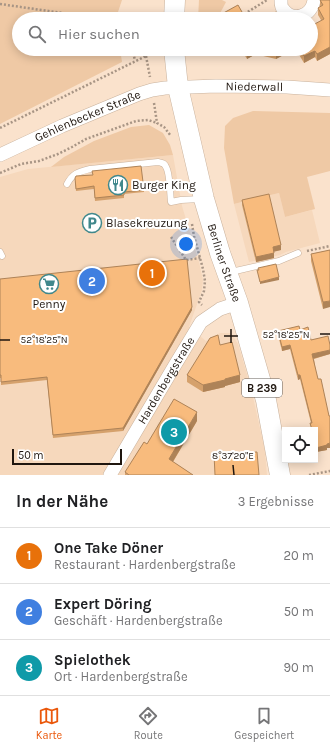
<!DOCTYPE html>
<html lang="de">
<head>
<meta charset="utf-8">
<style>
  body { margin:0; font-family:Karla,sans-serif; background:#f6f6f6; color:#202124 }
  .controls { position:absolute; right:12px; bottom:12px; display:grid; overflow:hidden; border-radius:0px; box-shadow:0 2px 10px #0003 }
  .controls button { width:36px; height:36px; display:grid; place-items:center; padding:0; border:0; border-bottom:1px solid #e0e0e0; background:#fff; color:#202124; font:20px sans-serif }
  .scale { position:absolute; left:12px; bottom:10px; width:110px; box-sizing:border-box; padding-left:4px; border:2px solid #1f160f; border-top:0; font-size:11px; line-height:14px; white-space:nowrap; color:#1f160f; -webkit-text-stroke:3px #fff; paint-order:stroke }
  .you { position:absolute; left:186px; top:244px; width:14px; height:14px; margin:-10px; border:3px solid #fff; border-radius:50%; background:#1a73e8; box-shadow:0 0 0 6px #1a73e833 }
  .badge { display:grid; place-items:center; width:26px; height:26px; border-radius:50%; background:#ea580c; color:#fff; font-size:13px; font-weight:700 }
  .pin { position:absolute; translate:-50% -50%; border:2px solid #fff; box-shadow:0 1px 4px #0006 }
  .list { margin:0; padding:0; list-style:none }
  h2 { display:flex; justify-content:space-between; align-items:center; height:52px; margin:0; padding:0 16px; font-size:17px }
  h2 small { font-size:13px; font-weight:400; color:#757577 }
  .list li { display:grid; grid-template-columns:26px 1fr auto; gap:12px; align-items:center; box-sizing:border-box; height:56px; padding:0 16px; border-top:1px solid #e0e0e0 }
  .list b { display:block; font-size:15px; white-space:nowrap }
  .list p { margin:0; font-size:13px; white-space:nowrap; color:#757577 }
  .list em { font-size:13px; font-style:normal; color:#757577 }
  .icon { flex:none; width:22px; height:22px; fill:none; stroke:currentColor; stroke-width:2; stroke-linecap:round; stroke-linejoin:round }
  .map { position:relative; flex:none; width:330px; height:475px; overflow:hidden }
  .search { position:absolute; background:#fff; box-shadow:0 2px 10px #0003; left:12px; right:12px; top:12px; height:44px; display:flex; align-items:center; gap:10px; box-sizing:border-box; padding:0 14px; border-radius:22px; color:#757577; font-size:15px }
  .sheet { height:220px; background:#fff }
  nav { display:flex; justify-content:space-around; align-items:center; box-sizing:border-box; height:56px; border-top:1px solid #e0e0e0; background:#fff; font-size:11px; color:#757577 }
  nav a { display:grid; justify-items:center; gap:2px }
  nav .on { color:#ea580c }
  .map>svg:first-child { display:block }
  .built { fill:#f6d8bc }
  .green { fill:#efc9a5 }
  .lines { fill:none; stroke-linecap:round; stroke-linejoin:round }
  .service-casing { stroke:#c9b29d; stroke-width:7 }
  .minor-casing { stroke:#c9b29d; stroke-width:14 }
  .primary-casing { stroke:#c9b29d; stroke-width:21 }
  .path { stroke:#a89585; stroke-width:2.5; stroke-dasharray:2 2; stroke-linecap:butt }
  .service { stroke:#fff; stroke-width:6 }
  .minor { stroke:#fff; stroke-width:13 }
  .primary { stroke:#fff; stroke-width:20 }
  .wall { fill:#d5a16c }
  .shaded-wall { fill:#ae8358 }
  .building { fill:#f8bb7d; stroke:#ae8358 }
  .ticks { fill:none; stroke:#1f160f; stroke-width:1.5 }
  .labels { text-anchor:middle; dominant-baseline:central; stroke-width:4; stroke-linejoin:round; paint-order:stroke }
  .shield { fill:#fff; stroke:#625c57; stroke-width:1 }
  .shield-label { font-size:11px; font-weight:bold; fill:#1f160f }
  .street-label { font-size:12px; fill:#1f160f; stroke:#fff }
  .poi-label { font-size:12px; fill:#1f160f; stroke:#fff; text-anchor:start }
  .ticks-label { font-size:10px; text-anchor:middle; fill:#1f160f; stroke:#fff; stroke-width:4; stroke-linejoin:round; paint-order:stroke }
</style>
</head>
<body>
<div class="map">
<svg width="330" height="475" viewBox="0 0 330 475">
  <rect width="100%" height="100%" fill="#fae2cc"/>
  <g class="built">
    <path d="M173 155 182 206 199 262 203 280 202 290 189 327 206 341 220 333H231L238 344 251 388 265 451 267 475H0V177L28 169Z"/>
    <path d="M279 193 285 217 312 210 320 243 286 252 280 255 249 262 234 204Z"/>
  </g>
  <g class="green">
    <path d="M0 0H122L117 15V19H19V49H120L122 62 0 124Z"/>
    <path d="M199 0H222L226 2 217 19H198Z"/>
    <path d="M253 111 330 113V171L307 177 315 209 285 217 279 193 234 204 224 148 225 126 233 118Z"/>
    <path d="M149 125 163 133 170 145 173 155 51 167 64 157 94 141 131 127Z"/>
  </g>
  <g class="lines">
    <defs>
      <g id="service">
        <path d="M67 184C73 173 78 172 90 169L158 162C162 163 165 163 166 167 170 173 170 194 171 202L181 200 200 199"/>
        <path d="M0 252 2 256"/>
        <path d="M231 272 279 261 298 253"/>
      </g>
      <g id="minor">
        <path d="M281 0C281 3 281 7 283 9 293 23 312 16 314 0"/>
        <path id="s1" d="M0 155 62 126 139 94 152 90 165 88 216 86 287 87 330 90"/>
        <path id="s2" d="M110 475 175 365 201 322 220 309 238 303"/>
      </g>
      <g id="primary">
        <path d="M174 19 175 0"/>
        <path id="s3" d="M174 49 178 87 204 199 220 253 238 303 266 400 280 475"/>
      </g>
    </defs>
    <use href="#service" class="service-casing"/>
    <use href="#minor" class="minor-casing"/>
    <use href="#primary" class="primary-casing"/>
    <g class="path">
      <path d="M0 4 104 19"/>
      <path d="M241 16 267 0"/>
      <path d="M155 19 156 12"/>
      <path d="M132 49 135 60"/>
      <path d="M146 56 150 77"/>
      <path d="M154 103 157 123 164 127 171 136"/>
      <path d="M0 128 146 56 155 50 159 49"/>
      <path d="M0 173 21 164 39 161 58 154 72 147 86 139 136 121 148 120 157 123"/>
      <path d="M192 224 194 236 203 269 205 281 204 291 199 302 202 305"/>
      <path d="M171 237 186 260 201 258"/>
      <path d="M307 251 330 246"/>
      <path d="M309 475 330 471"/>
    </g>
    <use href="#service" class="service"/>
    <use href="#minor" class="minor"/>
    <use href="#primary" class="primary"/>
  </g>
  <g class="wall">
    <path d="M320 0H330V54L317 61 315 57 304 63 298 53 293 55 291 51 276 59 259 55 258 53 247 59 241 49H311L321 20 318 15V8L320 7Z"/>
    <path d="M75 181 144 190V192L124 194V198L95 201 94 189 76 191Z"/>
    <path d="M242 200 281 250 274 251V258L256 262 242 205Z"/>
    <path d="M330 250 323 309 311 261V254Z"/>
    <path d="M0 279 192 310 123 431 53 438 47 380 1 385V378H0Z"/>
    <path d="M300 330 311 340 330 354 314 359 327 448V450L316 452 315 448V430H311V423L300 379 298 380 290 349 282 351 278 335V331Z"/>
    <path d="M220 345 240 382 225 386V387L203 392 187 382V375Z"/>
    <path d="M197 421 173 462 193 475H125V472L147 444Z"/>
  </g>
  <g class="shaded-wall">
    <path d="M330 47V54L317 61V54Z"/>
    <path d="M253 49H258V53L247 59V52Z"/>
    <path d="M282 49H291V51L276 59V53Z"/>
    <path d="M293 49H298V53L293 55Z"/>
    <path d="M315 51V57L304 63V56Z"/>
    <path d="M281 245V250L273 252V247Z"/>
    <path d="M274 253V258L256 262V257Z"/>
    <path d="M279 277V280L260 284V282Z"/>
    <path d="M330 301V307L323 309V302Z"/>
    <path d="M192 307V310L123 431V428Z"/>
    <path d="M290 345V349L282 351V347Z"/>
    <path d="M330 350V354L312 359V354Z"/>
    <path d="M240 375V382L225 386V387L203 392V385Z"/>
    <path d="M298 375H300V379L298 380Z"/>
    <path d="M197 412V421L169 468V459Z"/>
    <path d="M330 443V448H327V450L316 452V448Z"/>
  </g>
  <g class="building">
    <path d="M320 0H330V47L317 54 315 51 304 56 300 49H311V26L324 19 318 8 323 5Z"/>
    <path d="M238 5 246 19H220L218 16Z"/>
    <path d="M276 12 280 19H258L262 16 264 19Z"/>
    <path d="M245 49H253L247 52Z"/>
    <path d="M262 49H282L276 53Z"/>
    <path d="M141 166 144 190 124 192V195L95 198 94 186 76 189 75 178 76 176 93 175 92 171Z"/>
    <path d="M269 194 281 245 273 247 274 253 256 257 242 200Z"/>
    <path d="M330 250V301L323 302 311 254Z"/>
    <path d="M187 259 192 307 123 428 53 435 47 377 1 382V375H0V279Z"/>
    <path d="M276 264 279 277 260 282 257 270H259L258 268Z"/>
    <path d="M299 326 300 330 308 327 311 340 328 336 330 345V350L312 354 318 379H321L329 416H330V443L327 444V445L316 448 315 443V430H312L310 423H312L300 375H298L290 345 282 347 278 331Z"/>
    <path d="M218 335 220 345 232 342 240 375 225 379V380L203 385 187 375 210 338Z"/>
    <path d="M174 399 197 412 169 459 193 475H129L125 472 144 442 147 444Z"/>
    <path d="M257 452 259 475H215L214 454Z"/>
  </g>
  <path class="ticks" d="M231 329V343M320 334H330M224 336H238M0 340H10M233 465 234 475"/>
  <defs>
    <symbol id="restaurant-ring" viewBox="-11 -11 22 22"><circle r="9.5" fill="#fff" stroke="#40888c" stroke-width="1.5"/><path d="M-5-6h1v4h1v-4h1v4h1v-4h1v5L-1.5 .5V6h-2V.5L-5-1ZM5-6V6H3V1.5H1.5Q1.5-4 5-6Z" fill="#40888c"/></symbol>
    <symbol id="parking-ring" viewBox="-11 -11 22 22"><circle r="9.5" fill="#fff" stroke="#40888c" stroke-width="1.5"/><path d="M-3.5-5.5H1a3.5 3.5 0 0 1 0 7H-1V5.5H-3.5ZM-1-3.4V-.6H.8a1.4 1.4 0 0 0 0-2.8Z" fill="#40888c"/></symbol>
    <symbol id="supermarket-ring" viewBox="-11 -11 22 22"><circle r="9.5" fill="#fff" stroke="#40888c" stroke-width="1.5"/><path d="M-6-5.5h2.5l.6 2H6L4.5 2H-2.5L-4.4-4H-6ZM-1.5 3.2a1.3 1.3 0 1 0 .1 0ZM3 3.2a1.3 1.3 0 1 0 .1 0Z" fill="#40888c"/></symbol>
  </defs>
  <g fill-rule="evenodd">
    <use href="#restaurant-ring" x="107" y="174" width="22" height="22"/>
    <use href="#parking-ring" x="81" y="212" width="22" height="22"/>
    <use href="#supermarket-ring" x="38" y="273" width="22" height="22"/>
  </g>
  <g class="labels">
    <rect class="shield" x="242" y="379" width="40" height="18" rx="3"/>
    <g class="shield-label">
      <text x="262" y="388">B 239</text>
    </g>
    <g class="street-label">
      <text stroke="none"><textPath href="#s1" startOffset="268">Niederwall</textPath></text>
      <text stroke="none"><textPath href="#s1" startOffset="96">Gehlenbecker Straße</textPath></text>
      <text stroke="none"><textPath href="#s3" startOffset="220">Berliner Straße</textPath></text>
      <text stroke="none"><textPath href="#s2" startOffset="110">Hardenbergstraße</textPath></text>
    </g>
    <g class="poi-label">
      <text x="132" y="185">Burger King</text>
      <text x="106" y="223">Blasekreuzung</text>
      <text x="49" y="304" text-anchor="middle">Penny</text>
    </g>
  </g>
  <g class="ticks-label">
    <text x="286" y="338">52°18'25"N</text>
    <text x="44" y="343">52°18'25"N</text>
    <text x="233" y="459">8°37'20"E</text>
  </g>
</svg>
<div class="controls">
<button><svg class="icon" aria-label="locate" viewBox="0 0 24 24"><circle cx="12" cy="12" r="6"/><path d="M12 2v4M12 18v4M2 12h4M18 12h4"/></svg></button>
</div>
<div class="scale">50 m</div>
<div class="you"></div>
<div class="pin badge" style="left:152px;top:273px;background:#e8710a">1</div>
<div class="pin badge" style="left:92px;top:281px;background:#3f7fe0">2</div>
<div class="pin badge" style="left:174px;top:432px;background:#0f9aa8">3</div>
<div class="search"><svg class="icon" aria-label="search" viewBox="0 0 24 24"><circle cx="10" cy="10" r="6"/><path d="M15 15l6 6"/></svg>Hier suchen</div>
</div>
<section class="sheet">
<h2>In der Nähe<small>3 Ergebnisse</small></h2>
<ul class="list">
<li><span class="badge" style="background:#e8710a">1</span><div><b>One Take Döner</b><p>Restaurant · Hardenbergstraße</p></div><em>20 m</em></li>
<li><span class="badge" style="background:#3f7fe0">2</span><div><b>Expert Döring</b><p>Geschäft · Hardenbergstraße</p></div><em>50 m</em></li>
<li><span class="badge" style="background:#0f9aa8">3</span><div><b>Spielothek</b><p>Ort · Hardenbergstraße</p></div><em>90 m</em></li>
</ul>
</section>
<nav>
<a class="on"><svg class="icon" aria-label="map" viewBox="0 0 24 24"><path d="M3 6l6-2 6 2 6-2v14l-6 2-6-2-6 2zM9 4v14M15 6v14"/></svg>Karte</a>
<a><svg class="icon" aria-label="directions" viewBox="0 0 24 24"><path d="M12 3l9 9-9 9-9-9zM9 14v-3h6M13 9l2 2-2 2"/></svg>Route</a>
<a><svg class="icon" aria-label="saved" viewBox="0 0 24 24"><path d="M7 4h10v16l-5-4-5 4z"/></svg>Gespeichert</a>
</nav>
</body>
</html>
